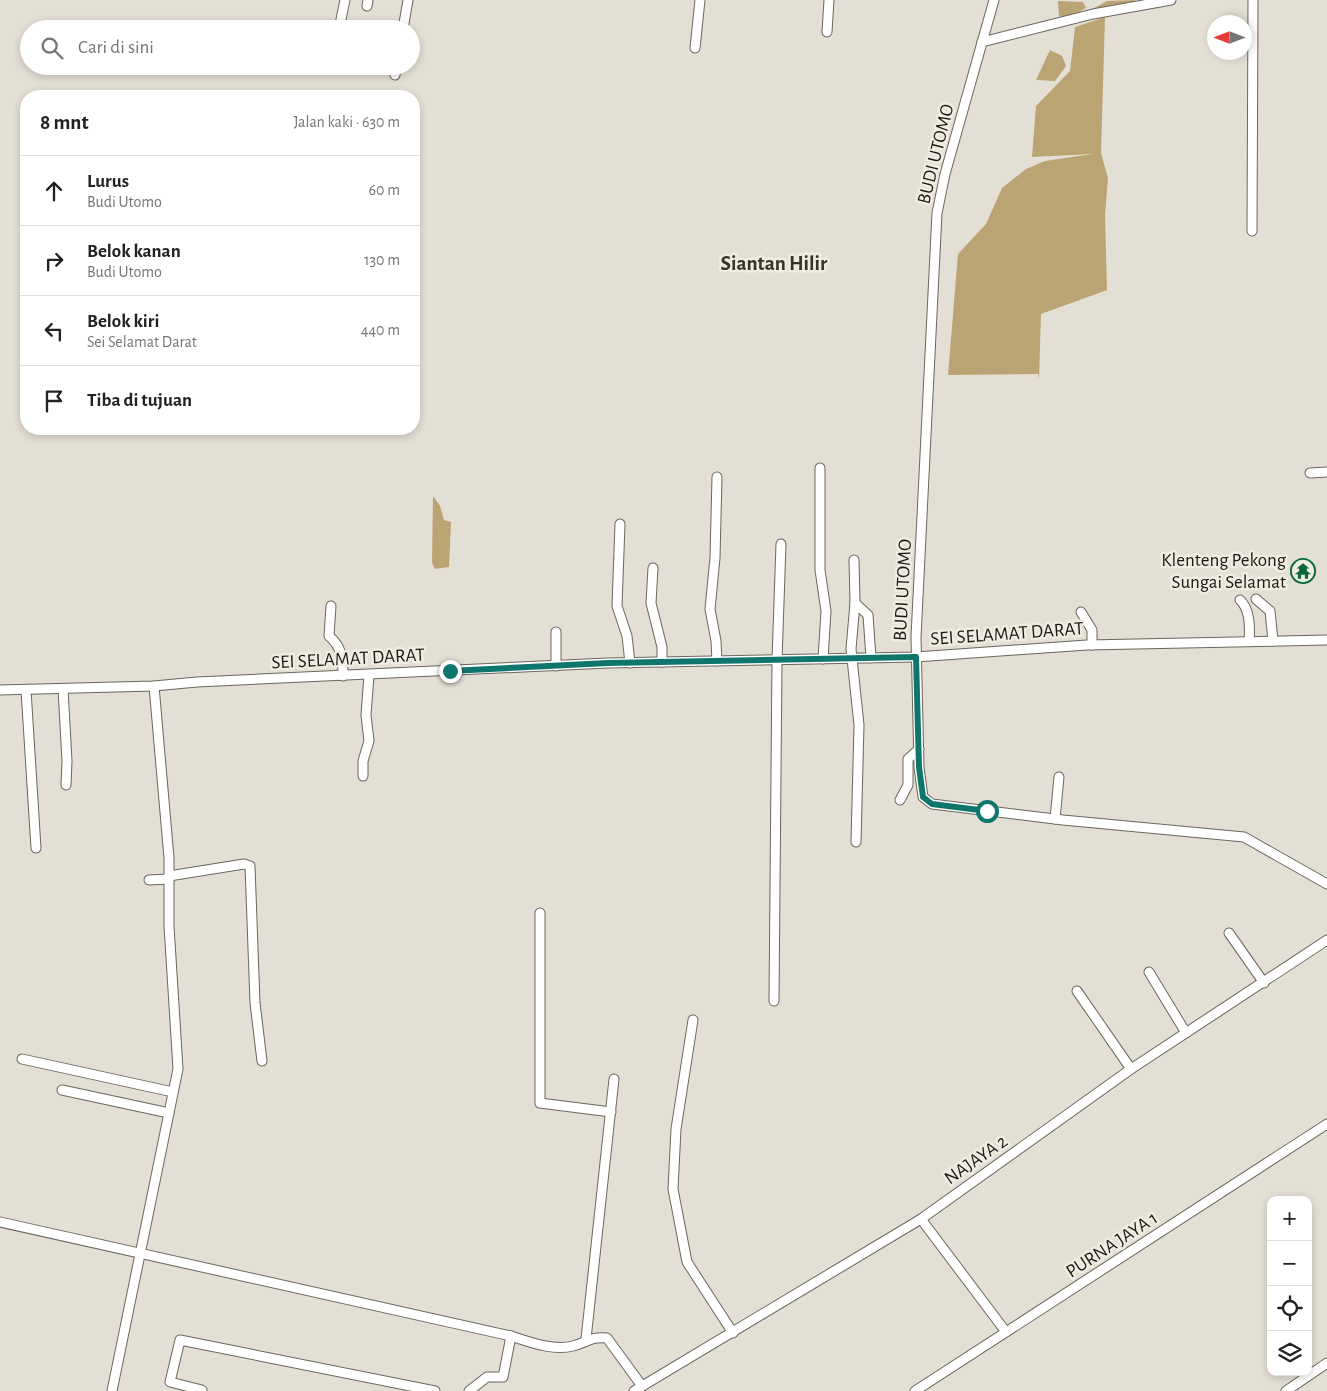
<!DOCTYPE html>
<html lang="id">
<head>
<meta charset="utf-8">
<style>
  body { margin:0; font-family:"Alegreya Sans",sans-serif; background:#f2f2f2; color:#222 }
  .controls { position:absolute; right:15px; bottom:15px; display:grid; overflow:hidden; border-radius:10px; box-shadow:0 2px 8px #0003 }
  .controls button { width:45px; height:45px; display:grid; place-items:center; padding:0; border:0; border-bottom:1px solid #e0e0e0; background:#fff; color:#222; font:25px sans-serif }
  .compass { position:absolute; left:1207px; top:15px; width:45px; height:45px; border-radius:50%; background:#fff; box-shadow:0 2px 8px #0003; rotate:270deg }
  .stop { position:absolute; width:15px; height:15px; margin:-11px; border:4px solid #0f766e; border-radius:50%; background:#fff }
  .stop.end { background:#0f766e; border-color:#fff; box-shadow:0 1px 5px #0008 }
  .list { margin:0; padding:0; list-style:none }
  h2 { display:flex; justify-content:space-between; align-items:center; height:65px; margin:0; padding:0 20px; font-size:21px }
  h2 small { font-size:16px; font-weight:400; color:#767676 }
  .list li { display:grid; grid-template-columns:32px 1fr auto; gap:15px; align-items:center; box-sizing:border-box; height:70px; padding:0 20px; border-top:1px solid #e0e0e0 }
  .list b { display:block; font-size:19px; white-space:nowrap }
  .list p { margin:0; font-size:16px; white-space:nowrap; color:#767676 }
  .list em { font-size:16px; font-style:normal; color:#767676 }
  .icon { flex:none; width:28px; height:28px; fill:none; stroke:currentColor; stroke-width:2; stroke-linecap:round; stroke-linejoin:round }
  .map { position:relative; flex:none; width:1327px; height:1391px; overflow:hidden }
  .search { position:absolute; background:#fff; box-shadow:0 2px 8px #0003; left:20px; top:20px; width:400px; height:55px; display:flex; align-items:center; gap:12px; box-sizing:border-box; padding:0 18px; border-radius:28px; color:#767676; font-size:19px }
  .panel { position:absolute; background:#fff; box-shadow:0 2px 8px #0003; left:20px; top:90px; width:400px; height:345px; border-radius:20px }
  .map>svg:first-child { display:block }
  .forest { fill:#bba474 }
  .lines { fill:none; stroke-linecap:round; stroke-linejoin:round }
  .minor-casing { stroke:#6a665c; stroke-width:11 }
  .minor { stroke:#fff; stroke-width:9 }
  .route { stroke:#0f766e; stroke-width:6 }
  .labels { text-anchor:middle; dominant-baseline:central; stroke-width:5; stroke-linejoin:round; paint-order:stroke }
  .street-label { font-size:19px; fill:#1b1916; stroke:#f1ece1 }
  .poi-label { font-size:19px; fill:#1b1916; stroke:#f1ece1; text-anchor:end }
  .quarter-label { font-size:21px; font-weight:bold; fill:#38342c; stroke:#f1ece1 }
</style>
</head>
<body>
<div class="map">
<svg width="1327" height="1391" viewBox="0 0 1327 1391">
  <rect width="100%" height="100%" fill="#e4dfd4"/>
  <g class="forest">
    <path d="M1135 0 1137 3 1085 13 1107 1Z"/>
    <path d="M1058 1 1083 2 1086 8 1067 18 1059 16Z"/>
    <path d="M1105 17 1101 153 1108 178 1105 215 1107 290 1041 314 1039 379 1038 374 948 375 958 254 986 224 1002 188 1026 169 1045 161 1093 154 1032 157 1036 106 1070 71 1075 27Z"/>
    <path d="M1050 50 1062 56 1066 66 1055 81 1036 80Z"/>
    <path d="M433 496 440 506 444 520 451 522 449 567 435 569 432 563Z"/>
  </g>
  <g class="lines">
    <defs>
      <g id="minor">
        <path d="M994 0 945 174 937 213 916 637 919 767 923 797 932 804 1063 820 1244 837 1327 884"/>
        <path d="M367 6 368 0"/>
        <path d="M339 29 345 0"/>
        <path d="M403 29 408 0"/>
        <path d="M827 32 829 0"/>
        <path d="M982 42 1093 14 1171 0"/>
        <path d="M695 48 700 0"/>
        <path d="M395 75 397 66"/>
        <path d="M1252 231 1253 0"/>
        <path d="M820 468V570L826 611 823 659"/>
        <path d="M1310 473 1327 472"/>
        <path d="M620 524 617 606 627 636 630 663"/>
        <path d="M854 560 855 603 851 649 859 725 856 842"/>
        <path d="M653 568 651 603 662 647V662"/>
        <path d="M1256 599 1270 611 1273 641"/>
        <path d="M1240 600C1250 609 1250 629 1249 641"/>
        <path d="M855 603 868 615 871 658"/>
        <path d="M331 606 329 636C342 647 343 659 343 676"/>
        <path d="M1081 612 1092 630V645"/>
        <path d="M556 632V666"/>
        <path d="M717 661 716 641 710 609 715 558 717 477"/>
        <path d="M63 689 67 761 66 785"/>
        <path d="M0 690 154 686 197 682 608 663 916 657 1087 645 1327 640"/>
        <path d="M26 690 36 848"/>
        <path d="M363 776V761L369 741 366 715 369 675"/>
        <path d="M900 800 908 785V759L919 749"/>
        <path d="M1055 819 1059 777"/>
        <path d="M169 876 244 864 250 866 255 1003 262 1061"/>
        <path d="M149 880 169 879"/>
        <path d="M540 913V1103L611 1112"/>
        <path d="M1229 933 1264 983"/>
        <path d="M1149 972 1186 1033"/>
        <path d="M1077 991 1131 1069"/>
        <path d="M774 1001 777 660 781 544"/>
        <path d="M693 1020 676 1129 673 1189 687 1262 733 1333"/>
        <path d="M22 1059 173 1092"/>
        <path d="M62 1090 169 1113"/>
        <path d="M921 1219 1006 1332"/>
        <path d="M0 1222 511 1336C530 1342 552 1351 573 1346 586 1343 591 1336 607 1338L642 1386"/>
        <path d="M586 1339 614 1079"/>
        <path d="M202 1390 170 1382 180 1340 435 1391"/>
        <path d="M112 1391 178 1069 169 926V858L154 686"/>
        <path d="M469 1391 487 1377H503L511 1336"/>
        <path d="M634 1391 921 1219 1131 1069 1327 940"/>
        <path d="M915 1391 1327 1124"/>
        <path d="M1286 1391 1327 1363"/>
      </g>
    </defs>
    <use href="#minor" class="minor-casing"/>
    <use href="#minor" class="minor"/>
  </g>
  <g class="lines">
    <path class="route" d="M450 671 608 663 916 657 919 767 923 797 932 804 987 811"/>
  </g>
  <defs>
    <symbol id="temple-ring" viewBox="-11 -11 22 22"><circle r="9.5" fill="#f1ece1" stroke="#06683c" stroke-width="1.5"/><path d="M0-6L5-2H3V0L6.5 2.5H4V6H1.5V3h-3V6H-4V2.5H-6.5L-3 0V-2H-5Z" fill="#06683c"/></symbol>
  </defs>
  <g fill-rule="evenodd">
    <use href="#temple-ring" x="1289" y="557" width="28" height="28"/>
  </g>
  <g class="labels">
    <g class="street-label">
      <text transform="translate(936 154) rotate(-76)">BUDI UTOMO</text>
      <text transform="translate(903 590) rotate(-87)">BUDI UTOMO</text>
      <text transform="translate(1007 634) rotate(-4)">SEI SELAMAT DARAT</text>
      <text transform="translate(348 659) rotate(-3)">SEI SELAMAT DARAT</text>
      <text transform="translate(976 1160) rotate(-35)">NAJAYA 2</text>
      <text transform="translate(1112 1245) rotate(-33)">PURNA JAYA 1</text>
    </g>
    <g class="poi-label">
      <text x="1286" y="560">Klenteng Pekong<tspan x="1286" dy="22">Sungai Selamat</tspan></text>
    </g>
    <g class="quarter-label">
      <text x="774" y="263">Siantan Hilir</text>
    </g>
  </g>
</svg>
<div class="controls">
<button>+</button>
<button>−</button>
<button><svg class="icon" aria-label="locate" viewBox="0 0 24 24"><circle cx="12" cy="12" r="6"/><path d="M12 2v4M12 18v4M2 12h4M18 12h4"/></svg></button>
<button><svg class="icon" aria-label="layers" viewBox="0 0 24 24"><path d="M12 4l9 5-9 5-9-5zM3 14l9 5 9-5"/></svg></button>
</div>
<svg class="compass" viewBox="-18 -18 36 36"><path d="M0-13l5 13h-10z" fill="#e53935"/><path d="M0 13l5-13h-10z" fill="#767676"/></svg>
<div class="stop" style="left:987px;top:811px"></div>
<div class="stop end" style="left:450px;top:671px"></div>
<div class="search"><svg class="icon" aria-label="search" viewBox="0 0 24 24"><circle cx="10" cy="10" r="6"/><path d="M15 15l6 6"/></svg>Cari di sini</div>
<section class="panel">
<h2>8 mnt<small>Jalan kaki · 630 m</small></h2>
<ul class="list">
<li><svg class="icon" aria-label="ahead" viewBox="0 0 24 24"><path d="M12 20V5M6 11l6-6 6 6"/></svg><div><b>Lurus</b><p>Budi Utomo</p></div><em>60 m</em></li>
<li><svg class="icon" aria-label="right" viewBox="0 0 24 24"><path d="M7 20v-9h11M14 6l5 5-5 5"/></svg><div><b>Belok kanan</b><p>Budi Utomo</p></div><em>130 m</em></li>
<li><svg class="icon" aria-label="left" viewBox="0 0 24 24"><path d="M17 20v-9H6M10 6l-5 5 5 5"/></svg><div><b>Belok kiri</b><p>Sei Selamat Darat</p></div><em>440 m</em></li>
<li><svg class="icon" aria-label="arrive" viewBox="0 0 24 24"><path d="M6 21V4h12l-3 4 3 4H6"/></svg><div><b>Tiba di tujuan</b></div></li>
</ul>
</section>
</div>
</body>
</html>
